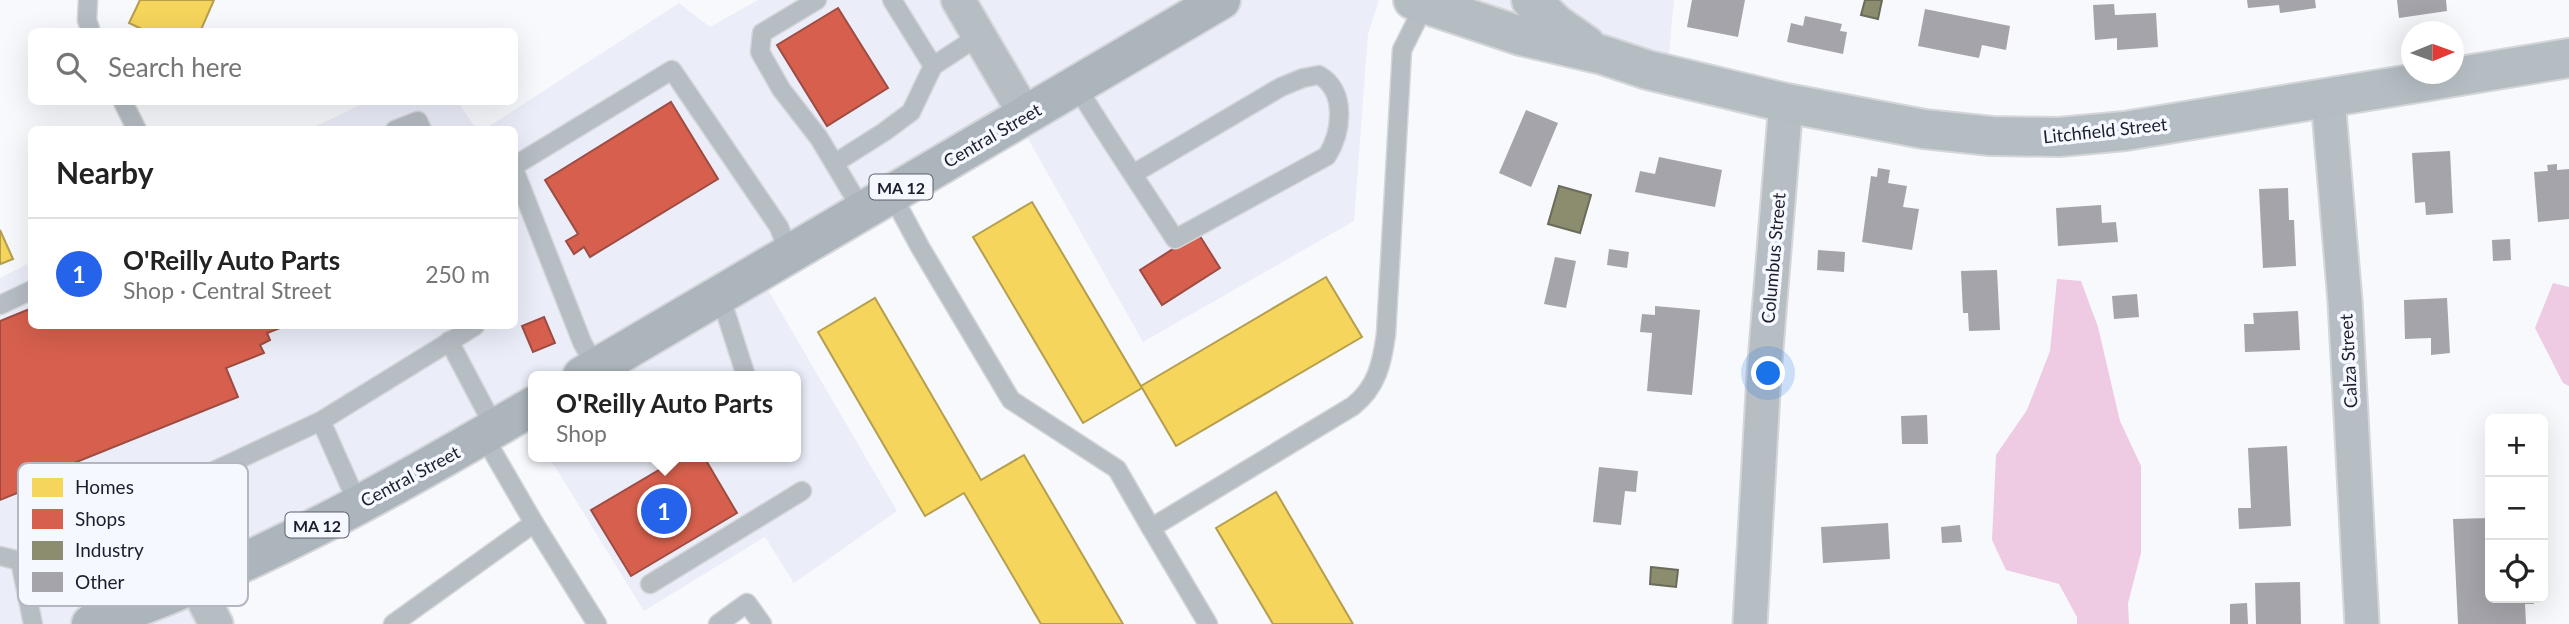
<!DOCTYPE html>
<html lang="en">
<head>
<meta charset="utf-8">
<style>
  body { margin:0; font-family:Lato,sans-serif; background:#f6f6f6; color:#222 }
  .controls { position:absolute; right:21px; bottom:21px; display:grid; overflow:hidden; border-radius:10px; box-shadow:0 7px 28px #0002 }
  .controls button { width:63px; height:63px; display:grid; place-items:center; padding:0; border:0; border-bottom:2px solid #e0e0e0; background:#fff; color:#222; font:35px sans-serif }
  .compass { position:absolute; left:2401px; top:21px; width:63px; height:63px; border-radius:50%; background:#fff; box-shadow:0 7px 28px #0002; rotate:89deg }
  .you { position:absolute; left:1769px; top:374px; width:24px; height:24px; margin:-18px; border:5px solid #fff; border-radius:50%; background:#1a73e8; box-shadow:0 0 0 10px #1a73e833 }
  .badge { display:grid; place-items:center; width:46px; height:46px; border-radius:50%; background:#2563eb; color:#fff; font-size:23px; font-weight:700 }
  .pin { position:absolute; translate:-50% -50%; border:4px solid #fff; box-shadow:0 2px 7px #0006 }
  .popup { position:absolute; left:528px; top:371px; width:273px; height:91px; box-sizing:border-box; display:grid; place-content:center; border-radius:10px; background:#fff; filter:drop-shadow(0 2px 5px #0005); font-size:23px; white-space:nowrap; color:#767676 }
  .popup b { font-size:26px; color:#222 }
  .popup::after { content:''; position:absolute; left:50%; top:100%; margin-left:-14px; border:14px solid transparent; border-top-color:#fff }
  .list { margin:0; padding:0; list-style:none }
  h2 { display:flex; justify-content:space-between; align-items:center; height:91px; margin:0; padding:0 28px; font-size:30px }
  h2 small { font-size:23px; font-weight:400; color:#767676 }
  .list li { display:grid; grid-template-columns:46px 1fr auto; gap:21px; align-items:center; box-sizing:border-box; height:112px; padding:0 28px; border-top:2px solid #e0e0e0 }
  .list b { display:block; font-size:26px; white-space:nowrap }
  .list p { margin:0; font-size:23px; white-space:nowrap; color:#767676 }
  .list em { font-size:23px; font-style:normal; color:#767676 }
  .icon { flex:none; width:38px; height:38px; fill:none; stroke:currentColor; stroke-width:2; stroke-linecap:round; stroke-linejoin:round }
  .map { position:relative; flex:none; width:2569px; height:624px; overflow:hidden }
  .search { position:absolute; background:#fff; box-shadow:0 7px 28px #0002; left:28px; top:28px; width:490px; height:77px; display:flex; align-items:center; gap:18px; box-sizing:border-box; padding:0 24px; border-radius:10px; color:#767676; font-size:26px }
  .panel { position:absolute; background:#fff; box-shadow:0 7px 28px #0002; left:28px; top:126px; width:490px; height:203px; border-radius:10px }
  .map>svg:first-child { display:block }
  .built { fill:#ebeef9 }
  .forest { fill:#eecae3 }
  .homes { fill:#f6d55c; stroke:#b59e4d; stroke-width:2 }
  .shops { fill:#d6604d; stroke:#9e4c43; stroke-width:2 }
  .industry { fill:#8c8c6e; stroke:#6a6b5a; stroke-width:2 }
  .building { fill:#a5a4aa }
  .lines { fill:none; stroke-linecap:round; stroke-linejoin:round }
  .service-casing { stroke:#d5d6da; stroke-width:21 }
  .minor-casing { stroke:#d5d6da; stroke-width:37 }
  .secondary-casing { stroke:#d5d6da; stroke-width:42 }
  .primary-casing { stroke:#d5d6da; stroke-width:42 }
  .service { stroke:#b6bdc3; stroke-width:18 }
  .minor { stroke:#b6bdc3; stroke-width:33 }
  .secondary { stroke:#b4bdc2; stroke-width:38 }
  .primary { stroke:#abb5bb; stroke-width:38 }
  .labels { text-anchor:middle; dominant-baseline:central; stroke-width:7; stroke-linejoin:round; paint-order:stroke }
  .shield { fill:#f5f8fe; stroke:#5d606a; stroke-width:2 }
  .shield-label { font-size:16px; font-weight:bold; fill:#1c1f2b }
  .street-label { font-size:18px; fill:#1c1f2b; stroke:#f5f8fe }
  .key { fill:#f5f8fe; stroke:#b4b7bf; stroke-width:2 }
  .key-label { font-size:19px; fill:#1c1f2b }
</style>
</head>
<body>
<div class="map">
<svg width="2569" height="624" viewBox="0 0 2569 624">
  <rect width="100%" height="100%" fill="#f7f9fc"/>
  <g class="built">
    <path d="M758 0H1379L1368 34 1354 221 1143 342 1018 121 758 273 897 511 794 583 765 537 644 611 549 457H795V376H533V430L522 413 196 583 216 624H0V278L31 262 32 326H514V130L485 129 679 3 710 27Z"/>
    <path d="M1413 0H1674L1667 74Z"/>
    <path d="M366 102H458L476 129 308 130Z"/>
  </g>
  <g class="forest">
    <path d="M2057 279 2081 281 2098 327 2120 421 2141 466V553L2128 603 2129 624H2077V617L2059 584 2006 570 1992 540 1996 455 2027 410 2050 351Z"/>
    <path d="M2553 283 2569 287V386L2563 383 2535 328Z"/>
  </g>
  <g class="homes">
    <path d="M140 0H214L200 32H148L129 23Z"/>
    <path d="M1032 202 1142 388 1083 423 973 237Z"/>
    <path d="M0 230 13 259 1 264 0 261Z"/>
    <path d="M1326 277 1362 337 1176 446 1141 386Z"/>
    <path d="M875 298 981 480 1024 455 1123 624H1041L964 493 925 516 818 332Z"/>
    <path d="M1276 492 1353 624H1273L1216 528Z"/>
  </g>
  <g class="shops">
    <path d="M838 8 888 88 827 126 777 45Z"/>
    <path d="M671 102 718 179 590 257 584 247 574 254 566 241 578 234 545 180Z"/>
    <path d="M1198 233 1220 268 1162 305 1140 270Z"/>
    <path d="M32 308V326H285L267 333 270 340 260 345 264 353 226 368 238 397 54 471 57 477 0 500V321Z"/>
    <path d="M544 317 555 343 533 352 522 326Z"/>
    <path d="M681 457H704L737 513 631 576 591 510Z"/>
  </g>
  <g class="industry">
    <path d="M1865 0H1882L1878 19 1861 15Z"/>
    <path d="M1559 186 1591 195 1580 233 1548 224Z"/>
    <path d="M1651 567 1678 570 1676 587 1650 584Z"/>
  </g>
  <g class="building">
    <path d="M1692 0H1745L1738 37 1687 27Z"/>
    <path d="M2247 0H2315L2316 8 2280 13 2279 5 2248 8Z"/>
    <path d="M2397 0H2446L2447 11 2399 18Z"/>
    <path d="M2114 4 2115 15 2156 13 2158 47 2117 50V38L2095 40 2093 5Z"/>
    <path d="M1925 9 2010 26 2006 50 1982 45 1979 58 1918 46Z"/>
    <path d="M1805 16 1842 24 1840 31 1847 32 1843 54 1787 42 1791 23 1803 26Z"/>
    <path d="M1526 110 1558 123 1531 187 1499 173Z"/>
    <path d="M2450 151 2453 213 2426 215 2425 202 2415 203 2412 153Z"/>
    <path d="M1659 157 1722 170 1715 207 1635 192 1640 171 1655 174Z"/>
    <path d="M2557 164V170L2569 169V219L2538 222 2534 172 2548 171 2547 165Z"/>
    <path d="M1878 168 1890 170 1888 183 1907 186 1903 207 1919 209 1912 250 1862 242 1871 176 1877 177Z"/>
    <path d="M2288 188 2289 220H2294L2296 266 2263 268 2259 189Z"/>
    <path d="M2101 205 2102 223 2116 222 2118 242 2058 246 2056 208Z"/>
    <path d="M2510 239 2511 260 2493 261 2492 240Z"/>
    <path d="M1609 249 1629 252 1627 268 1607 265Z"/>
    <path d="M1818 250 1845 252 1844 272 1817 270Z"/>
    <path d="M1555 257 1576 261 1566 308 1544 304Z"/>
    <path d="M1997 270 2000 330 1969 331 1968 313H1963L1961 271Z"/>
    <path d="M2137 294 2139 317 2114 319 2112 296Z"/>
    <path d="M2447 298 2450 353 2431 355V338L2405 339 2404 300Z"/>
    <path d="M1655 306 1700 310 1692 395 1647 391 1652 333 1640 332 1642 314 1655 315Z"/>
    <path d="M2298 311 2300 350 2245 352 2244 324H2254L2253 313Z"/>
    <path d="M1927 415 1928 444H1902L1901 416Z"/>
    <path d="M2287 446 2291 526 2239 529 2238 508H2251L2248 448Z"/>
    <path d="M1599 467 1638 471 1636 492 1625 491 1621 525 1593 522Z"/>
    <path d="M2490 518V598H2533L2534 604H2525L2526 624H2458L2453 519Z"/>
    <path d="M1888 523 1890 559 1823 563 1821 527Z"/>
    <path d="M1960 525 1962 542 1942 543 1941 527Z"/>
    <path d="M2300 582 2301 624H2256L2255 583Z"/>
    <path d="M2247 603 2248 624H2230V604Z"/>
  </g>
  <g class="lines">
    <defs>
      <g id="service">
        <path d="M88 0 87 20 91 32"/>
        <path d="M817 0 762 33 760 52 781 89 819 138 862 210"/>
        <path d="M892 0 933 66 979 36"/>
        <path d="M1077 87C1108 138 1142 188 1175 239L1327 156C1342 132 1347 91 1319 75L1303 78 1281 87 1133 174"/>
        <path d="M123 102 137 130"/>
        <path d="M395 130 418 121 422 130"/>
        <path d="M835 163 884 132 911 112 933 66"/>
        <path d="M514 166 672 70 779 227 789 254"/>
        <path d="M514 169 582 342 596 368"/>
        <path d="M891 193 920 247 1011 400 1117 469 1151 528 1353 406C1377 387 1382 363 1386 334L1402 50 1425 4"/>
        <path d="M720 295 746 376"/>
        <path d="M0 305 32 290"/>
        <path d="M449 341 495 428"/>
        <path d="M321 421 358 504"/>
        <path d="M534 523 597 624"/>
        <path d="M1151 528 1208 624"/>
        <path d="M0 556 20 561 321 421 475 326"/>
        <path d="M20 561 33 624"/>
        <path d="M650 584 802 491"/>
        <path d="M393 624 534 523 483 435"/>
        <path d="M718 624 747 603 762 624"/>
      </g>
      <g id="minor">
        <path d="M958 0 1026 116"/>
        <path d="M2328 99 2345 301 2362 624"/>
        <path d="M195 583 216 624"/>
        <path d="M1750 624 1764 374 1786 103"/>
      </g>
      <g id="secondary">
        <path d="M1413 0 1521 36 1603 55 1648 70 1786 103 1924 129 1991 136 2059 137 2125 131 2569 58"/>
        <path d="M1531 0 1556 24 1586 45"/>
      </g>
      <g id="primary">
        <path d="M582 376 1221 0"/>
        <path d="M91 624C247 571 392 489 533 406"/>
      </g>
    </defs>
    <use href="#service" class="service-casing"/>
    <use href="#minor" class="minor-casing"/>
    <use href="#secondary" class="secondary-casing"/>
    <use href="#primary" class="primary-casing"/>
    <use href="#service" class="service"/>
    <use href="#minor" class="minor"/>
    <use href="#secondary" class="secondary"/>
    <use href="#primary" class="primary"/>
  </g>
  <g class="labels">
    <g class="shield">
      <rect x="869.5" y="174.5" width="63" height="25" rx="5"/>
      <rect x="285.5" y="512.5" width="63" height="25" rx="5"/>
    </g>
    <g class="shield-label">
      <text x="901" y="187">MA 12</text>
      <text x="317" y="525">MA 12</text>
    </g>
    <g class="street-label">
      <text transform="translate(2105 130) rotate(-6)">Litchfield Street</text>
      <text transform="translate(992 135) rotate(-30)">Central Street</text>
      <text transform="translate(1773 258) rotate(-85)">Columbus Street</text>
      <text transform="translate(2348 361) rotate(-93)">Calza Street</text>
      <text transform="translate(410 476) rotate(-28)">Central Street</text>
    </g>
  </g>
  <rect x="18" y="463" width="230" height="143" rx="10" class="key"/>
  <rect x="32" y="478" width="31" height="19" fill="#f6d55c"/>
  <rect x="32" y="509" width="31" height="20" fill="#d6604d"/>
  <rect x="32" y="541" width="31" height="19" fill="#8c8c6e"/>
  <rect x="32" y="572" width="31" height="20" fill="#a5a4aa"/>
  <g class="key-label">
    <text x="75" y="494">Homes</text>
    <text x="75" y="526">Shops</text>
    <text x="75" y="557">Industry</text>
    <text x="75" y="589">Other</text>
  </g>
</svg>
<div class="controls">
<button>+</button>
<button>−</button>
<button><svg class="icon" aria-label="locate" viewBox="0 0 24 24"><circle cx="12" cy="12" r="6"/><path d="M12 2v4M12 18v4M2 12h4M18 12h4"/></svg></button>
</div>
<svg class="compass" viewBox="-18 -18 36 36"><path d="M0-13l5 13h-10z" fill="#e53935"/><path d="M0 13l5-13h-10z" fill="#767676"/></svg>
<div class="you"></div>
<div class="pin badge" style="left:664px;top:511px">1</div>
<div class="popup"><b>O'Reilly Auto Parts</b>Shop</div>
<div class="search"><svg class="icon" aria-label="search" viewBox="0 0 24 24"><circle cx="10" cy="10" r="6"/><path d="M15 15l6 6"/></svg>Search here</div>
<section class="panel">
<h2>Nearby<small></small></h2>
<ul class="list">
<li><span class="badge">1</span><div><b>O'Reilly Auto Parts</b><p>Shop · Central Street</p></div><em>250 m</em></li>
</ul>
</section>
</div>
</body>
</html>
